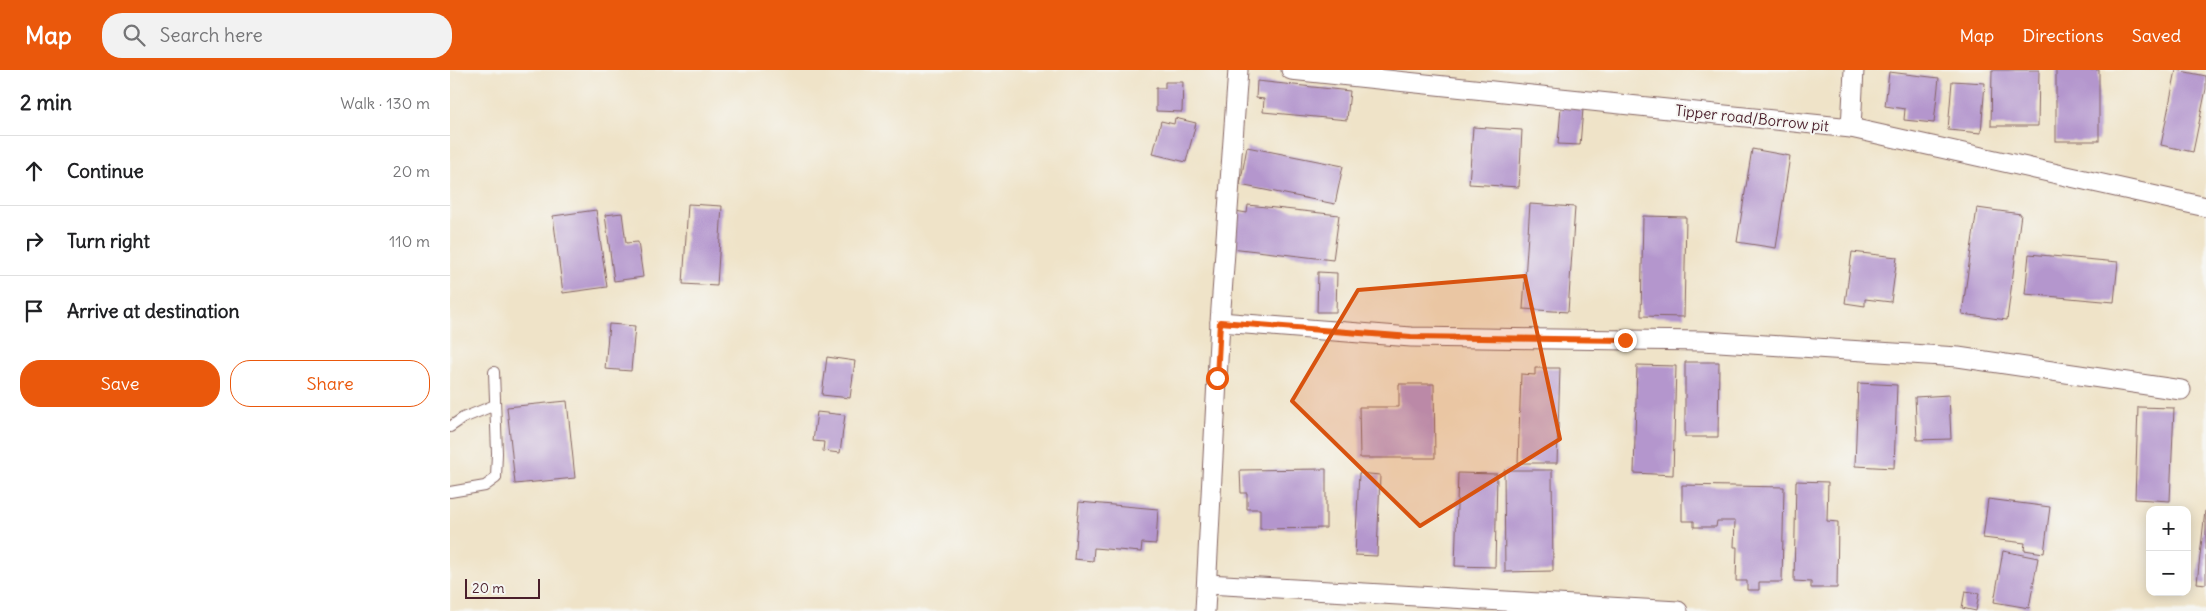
<!DOCTYPE html>
<html lang="en">
<head>
<meta charset="utf-8">
<style>
  body { margin:0; font-family:Delius,sans-serif; background:#f2f2f2; color:#202124 }
  .controls { position:absolute; right:15px; bottom:15px; display:grid; overflow:hidden; border-radius:10px; box-shadow:0 2px 12px #0003 }
  .controls button { width:45px; height:45px; display:grid; place-items:center; padding:0; border:0; border-bottom:1px solid #e0e0e0; background:#fff; color:#202124; font:25px sans-serif }
  .scale { position:absolute; left:15px; bottom:12px; width:75px; box-sizing:border-box; padding-left:5px; border:2px solid #4a1f2b; border-top:0; font-size:14px; line-height:18px; white-space:nowrap; color:#4a1f2b; -webkit-text-stroke:4px #f6f6f2; paint-order:stroke }
  .stop { position:absolute; width:15px; height:15px; margin:-11px; border:4px solid #ea580c; border-radius:50%; background:#fff }
  .stop.end { background:#ea580c; border-color:#fff; box-shadow:0 1px 5px #0008 }
  .list { margin:0; padding:0; list-style:none }
  h2 { display:flex; justify-content:space-between; align-items:center; height:65px; margin:0; padding:0 20px; font-size:21px }
  h2 small { font-size:16px; font-weight:400; color:#757577 }
  .list li { display:grid; grid-template-columns:32px 1fr auto; gap:15px; align-items:center; box-sizing:border-box; height:70px; padding:0 20px; border-top:1px solid #e0e0e0 }
  .list b { display:block; font-size:19px; white-space:nowrap }
  .list em { font-size:16px; font-style:normal; color:#757577 }
  .actions { display:flex; gap:10px; padding:15px 20px }
  .actions a { flex:1; padding:11px 0; border:1px solid #ea580c; border-radius:20px; text-align:center; font-size:18px; color:#ea580c }
  .actions .main { background:#ea580c; color:#fff }
  .icon { flex:none; width:28px; height:28px; fill:none; stroke:currentColor; stroke-width:2; stroke-linecap:round; stroke-linejoin:round }
  .map { position:relative; flex:none; width:1756px; height:541px; overflow:hidden }
  header { display:flex; align-items:center; gap:30px; box-sizing:border-box; height:70px; padding:0 25px; background:#ea580c; color:#fff }
  header strong { font-size:24px }
  nav { display:flex; gap:28px; margin-inline-start:auto; font-size:18px }
  .search { width:350px; height:45px; background:#f2f2f2; display:flex; align-items:center; gap:12px; box-sizing:border-box; padding:0 18px; border-radius:20px; color:#757577; font-size:19px }
  main { display:flex }
  aside { flex:1; background:#fff }
  .map>svg:first-child { display:block }
  .building { fill:#b496cd }
  .lines { fill:none; stroke-linecap:round; stroke-linejoin:round }
  .lane-casing { stroke:#846462; stroke-width:12 }
  .street-casing { stroke:#846462; stroke-width:21 }
  .lane { stroke:#fff; stroke-width:10 }
  .street { stroke:#fff; stroke-width:19 }
  .route { stroke:#ea580c; stroke-width:6 }
  .marked { fill:#d8530f; fill-opacity:0.2; stroke:#d8530f; stroke-width:4; stroke-linejoin:round }
  .labels { text-anchor:middle; dominant-baseline:central; stroke-width:4; stroke-linejoin:round; paint-order:stroke }
  .street-label { font-size:15px; fill:#4a1f2b; stroke:#f6f6f2 }
</style>
</head>
<body>
<header>
<strong>Map</strong>
<div class="search"><svg class="icon" aria-label="search" viewBox="0 0 24 24"><circle cx="10" cy="10" r="6"/><path d="M15 15l6 6"/></svg>Search here</div>
<nav><a>Map</a><a>Directions</a><a>Saved</a></nav>
</header>
<main>
<aside>
<h2>2 min<small>Walk · 130 m</small></h2>
<ul class="list">
<li><svg class="icon" aria-label="ahead" viewBox="0 0 24 24"><path d="M12 20V5M6 11l6-6 6 6"/></svg><div><b>Continue</b></div><em>20 m</em></li>
<li><svg class="icon" aria-label="right" viewBox="0 0 24 24"><path d="M7 20v-9h11M14 6l5 5-5 5"/></svg><div><b>Turn right</b></div><em>110 m</em></li>
<li><svg class="icon" aria-label="arrive" viewBox="0 0 24 24"><path d="M6 21V4h12l-3 4 3 4H6"/></svg><div><b>Arrive at destination</b></div></li>
</ul>
<div class="actions"><a class="main">Save</a><a>Share</a></div>
</aside>
<div class="map">
<svg width="1756" height="541" viewBox="0 0 1756 541">
  <rect width="100%" height="100%" fill="#f6f6f2"/>
  <filter id="ink" filterUnits="userSpaceOnUse"><feTurbulence type="fractalNoise" baseFrequency=".02" numOctaves="2"/><feDisplacementMap in="SourceGraphic" scale="10" xChannelSelector="R" yChannelSelector="G"/><feConvolveMatrix kernelMatrix="1 2 1 2 8 2 1 2 1" color-interpolation-filters="sRGB"/></filter>
  <filter id="wash" filterUnits="userSpaceOnUse"><feTurbulence type="fractalNoise" baseFrequency=".0096" numOctaves="4" result="noise"/><feDisplacementMap in="SourceGraphic" scale="20" xChannelSelector="R" yChannelSelector="G"/><feGaussianBlur stdDeviation="1.12" result="paint"/><feColorMatrix in="noise" values="0 0 0 0 0 0 0 0 0 0 0 0 0 0 0 0 0 1.4 0 .05"/><feComposite in="paint" operator="in"/></filter>
  <g filter="url(#wash)">
    <rect width="100%" height="100%" fill="#efe3c8"/>
    <g id="blocks">
      <g class="building">
        <path d="M1542 0H1589L1588 56H1541Z"/>
        <rect x="1606" y="0" width="43" height="71"/>
        <path d="M1726 0 1756 6V19L1743 82 1711 75Z"/>
        <path d="M1439 2 1489 8 1484 53 1454 50 1455 39 1435 36Z"/>
        <path d="M807 11 900 21 897 50 813 42 814 29 806 28Z"/>
        <path d="M1502 11 1535 13 1531 63 1498 60Z"/>
        <path d="M715 12H733L732 42 706 41V18H715Z"/>
        <path d="M1111 37 1133 39 1130 75 1108 74Z"/>
        <path d="M725 48 746 53 736 92 703 84 711 51 724 54Z"/>
        <path d="M1023 57 1072 60 1069 117 1019 114Z"/>
        <path d="M797 77 893 96 885 134 790 115Z"/>
        <path d="M1302 79 1340 86 1326 178 1287 172Z"/>
        <path d="M238 134 272 136 267 216 233 214Z"/>
        <path d="M1080 134 1125 137 1118 242 1073 239Z"/>
        <path d="M798 135 889 145 883 190 781 178 785 141 797 143Z"/>
        <path d="M1527 138 1571 144 1557 250 1512 244Z"/>
        <path d="M146 140 157 217 113 223 103 146Z"/>
        <path d="M172 143 176 173 188 172 193 207 164 211 155 145Z"/>
        <path d="M1193 146 1236 147 1234 247 1191 246Z"/>
        <path d="M1402 182 1447 187 1441 232 1415 229V236L1395 233Z"/>
        <path d="M1579 184 1668 192 1664 232 1575 224Z"/>
        <path d="M868 202 887 203 886 242H867Z"/>
        <path d="M159 254 185 256 181 301 155 299Z"/>
        <path d="M377 287 405 291 400 328 372 325Z"/>
        <path d="M1235 292H1269L1268 367H1235Z"/>
        <path d="M1187 295 1226 296 1223 405 1184 403Z"/>
        <path d="M1085 298H1110L1107 393H1068L1071 304 1085 305Z"/>
        <path d="M1408 313 1447 315 1444 398 1405 396Z"/>
        <path d="M949 314H984L985 388H910L909 337H949Z"/>
        <path d="M1499 325 1501 369 1467 370 1465 327Z"/>
        <path d="M117 331 125 408 65 414 57 337Z"/>
        <path d="M1688 337 1724 338 1720 431 1685 429Z"/>
        <path d="M367 342 395 345 390 383 373 381 374 372 363 371Z"/>
        <path d="M876 399V458L810 459V439H797V423H791L790 400Z"/>
        <path d="M1054 400H1102L1103 501 1055 502Z"/>
        <path d="M909 403 930 405 927 486 905 485Z"/>
        <path d="M1008 403 1047 404 1045 497 1005 496Z"/>
        <path d="M1346 411 1378 412 1377 451 1388 452 1387 518H1361V512L1344 511Z"/>
        <path d="M1232 415 1334 417 1332 512H1309V520H1297V511H1286L1287 477H1284L1285 451H1267L1266 457H1244V451H1232Z"/>
        <path d="M1538 429 1600 437 1594 483 1574 480 1575 473 1533 468Z"/>
        <path d="M629 432 708 439 706 474 692 473 691 482 644 478 643 491 624 489Z"/>
        <path d="M1755 441H1756V514L1747 513Z"/>
        <path d="M1553 481 1588 488 1579 538 1544 532Z"/>
        <path d="M1515 521 1529 523 1526 541 1512 538Z"/>
      </g>
    </g>
  </g>
  <g filter="url(#ink)">
    <use href="#blocks" fill-opacity="0" stroke="#846462" stroke-width="1"/>
    <g class="lines">
      <defs>
        <g id="lane">
          <path d="M0 357 13 348 45 335"/>
          <path d="M0 422 35 416 46 408 47 383 44 302"/>
        </g>
        <g id="street">
          <path d="M841 0 1401 58 1756 137"/>
          <path d="M1401 58 1404 0"/>
          <path d="M770 252 961 267 1253 271 1508 287 1731 320"/>
          <path d="M757 514 1228 541"/>
          <path d="M755 541 770 252 788 0"/>
        </g>
      </defs>
      <use href="#lane" class="lane-casing"/>
      <use href="#street" class="street-casing"/>
      <use href="#lane" class="lane"/>
      <use href="#street" class="street"/>
    </g>
  </g>
  <g class="lines" filter="url(#ink)">
    <path class="route" d="M767 308 770 252 961 267 1175 270"/>
  </g>
  <path class="marked" d="M1075 206 1110 369 970 456 842 331 908 220Z"/>
  <g class="labels">
    <g class="street-label">
      <text transform="translate(1302 48) rotate(6)">Tipper road/Borrow pit</text>
    </g>
  </g>
</svg>
<div class="controls">
<button>+</button>
<button>−</button>
</div>
<div class="scale">20 m</div>
<div class="stop" style="left:767px;top:308px"></div>
<div class="stop end" style="left:1175px;top:270px"></div>
</div>
</main>
</body>
</html>
